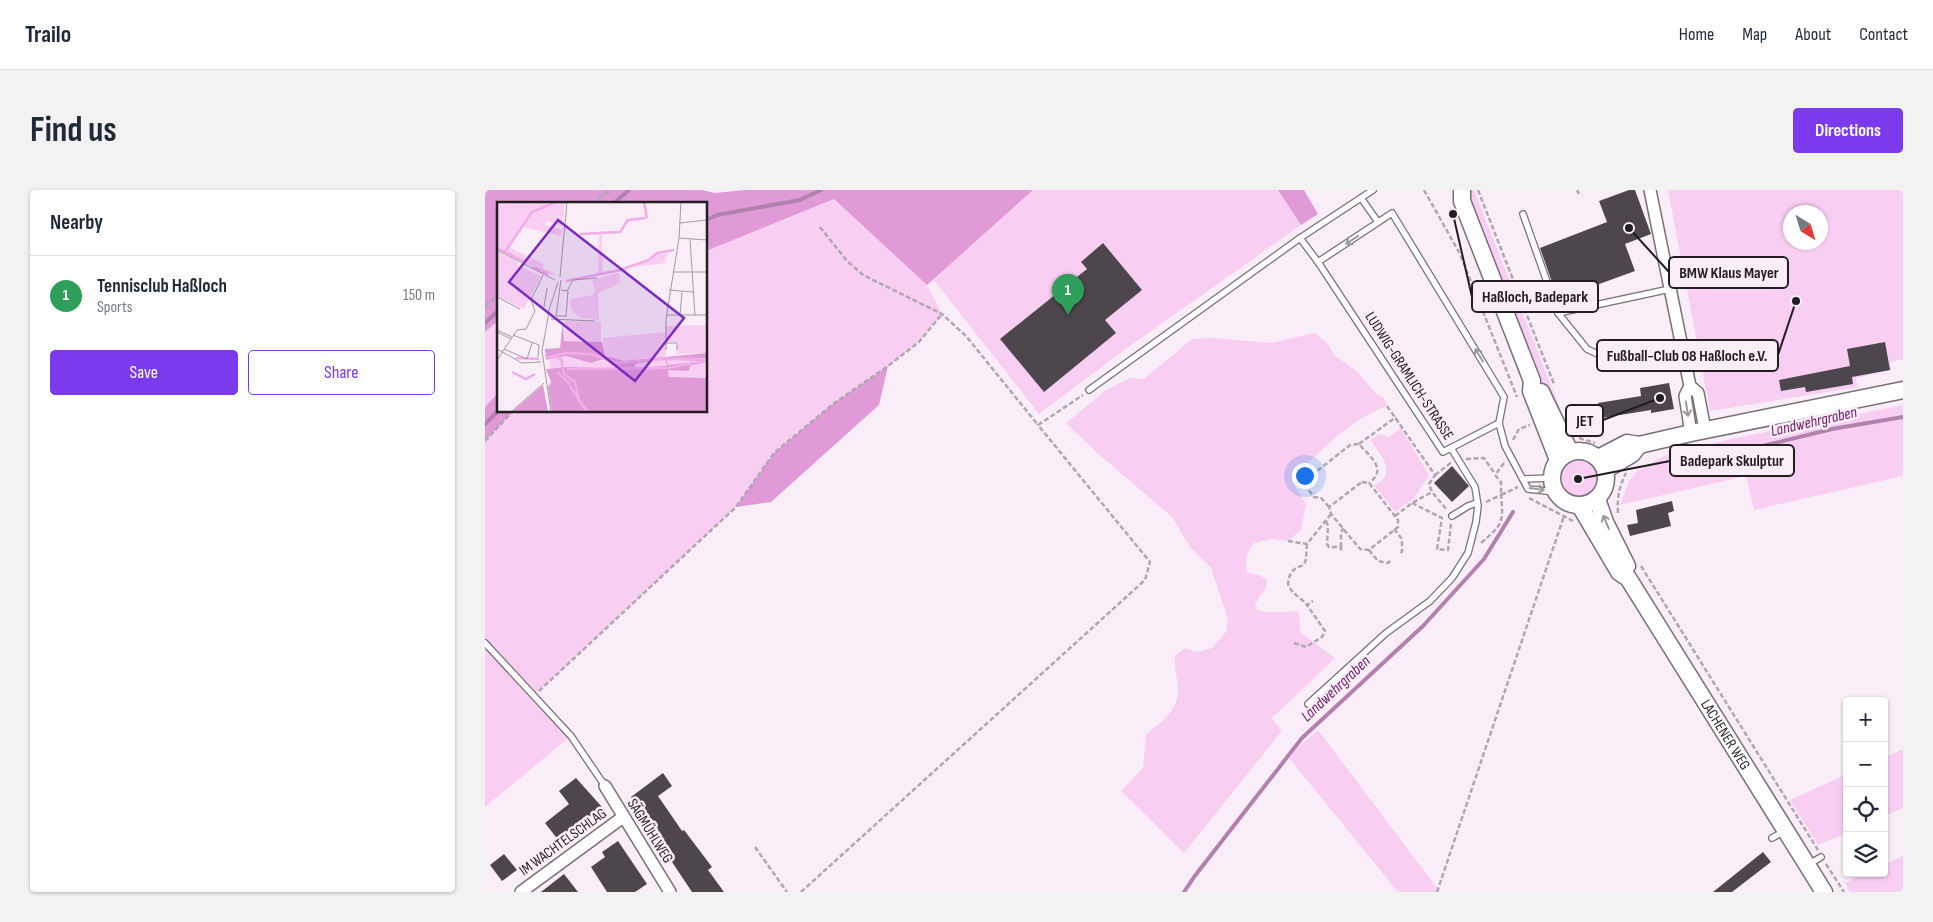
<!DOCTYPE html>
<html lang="en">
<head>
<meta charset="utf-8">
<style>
  body { margin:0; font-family:"Sofia Sans Condensed",sans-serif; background:#f2f2f3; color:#1f2937 }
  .controls { position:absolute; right:15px; bottom:15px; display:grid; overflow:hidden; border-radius:5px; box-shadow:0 1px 4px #0004 }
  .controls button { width:45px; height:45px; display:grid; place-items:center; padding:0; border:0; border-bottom:1px solid #e0e1e3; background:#fff; color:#1f2937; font:25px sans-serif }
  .compass { position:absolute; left:1298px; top:15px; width:45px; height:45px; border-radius:50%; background:#fff; box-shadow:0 1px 4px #0004; rotate:142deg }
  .you { position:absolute; left:819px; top:285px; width:18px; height:18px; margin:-12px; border:4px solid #fff; border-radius:50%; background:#1a73e8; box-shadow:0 0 0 8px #1a73e833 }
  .badge { display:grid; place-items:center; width:32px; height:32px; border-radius:50%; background:#7c3aed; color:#fff; font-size:16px; font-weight:700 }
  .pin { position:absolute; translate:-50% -41px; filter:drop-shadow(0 1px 2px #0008) }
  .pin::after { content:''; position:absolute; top:26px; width:18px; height:15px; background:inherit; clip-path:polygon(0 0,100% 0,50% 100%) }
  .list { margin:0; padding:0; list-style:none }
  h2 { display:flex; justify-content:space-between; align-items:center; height:65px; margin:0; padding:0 20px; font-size:21px }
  h2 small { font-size:16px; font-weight:400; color:#747a83 }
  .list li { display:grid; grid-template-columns:32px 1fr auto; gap:15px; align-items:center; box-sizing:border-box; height:80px; padding:0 20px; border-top:1px solid #e0e1e3 }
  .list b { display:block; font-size:19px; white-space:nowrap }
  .list p { margin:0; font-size:16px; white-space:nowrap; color:#747a83 }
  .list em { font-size:16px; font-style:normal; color:#747a83 }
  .actions { display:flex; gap:10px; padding:15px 20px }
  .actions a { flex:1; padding:11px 0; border:1px solid #7c3aed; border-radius:5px; text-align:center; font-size:18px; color:#7c3aed }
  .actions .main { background:#7c3aed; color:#fff }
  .icon { flex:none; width:28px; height:28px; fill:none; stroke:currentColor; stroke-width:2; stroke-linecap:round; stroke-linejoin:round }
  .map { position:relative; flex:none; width:1418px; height:702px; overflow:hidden; border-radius:5px }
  header { display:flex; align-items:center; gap:30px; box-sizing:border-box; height:70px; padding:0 25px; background:#fff; border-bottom:1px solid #e0e1e3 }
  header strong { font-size:24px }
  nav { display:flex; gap:28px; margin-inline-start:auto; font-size:18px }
  .intro { display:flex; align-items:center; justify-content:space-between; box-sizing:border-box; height:120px; padding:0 30px }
  h1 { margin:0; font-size:35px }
  .button { padding:12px 22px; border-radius:5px; background:#7c3aed; color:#fff; font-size:18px; font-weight:700 }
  main { display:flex; gap:30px; padding:0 30px }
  aside { flex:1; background:#fff; border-radius:5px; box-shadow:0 1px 4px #0004 }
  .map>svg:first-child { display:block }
  .green { fill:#f8cef2; fill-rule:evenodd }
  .forest { fill:#df9ad7 }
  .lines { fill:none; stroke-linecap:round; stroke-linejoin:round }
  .stream { stroke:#b381ad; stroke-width:4 }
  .building { fill:#4e464d }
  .service-casing { stroke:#786f77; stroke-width:8 }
  .minor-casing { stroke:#786f77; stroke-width:14 }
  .secondary-casing { stroke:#786f77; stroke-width:19 }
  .path { stroke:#b0a7af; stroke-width:2.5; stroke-dasharray:5 2.5; stroke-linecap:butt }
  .service { stroke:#fff; stroke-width:5.5 }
  .minor { stroke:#fff; stroke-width:11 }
  .secondary { stroke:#fff; stroke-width:16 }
  .oneway { stroke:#9b999b }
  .labels { text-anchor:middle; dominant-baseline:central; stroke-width:5; stroke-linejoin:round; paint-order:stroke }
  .street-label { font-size:15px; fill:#211d21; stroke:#f9eef7 }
  .water-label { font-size:16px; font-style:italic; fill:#6a1a65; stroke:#f9eef7 }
  .inset-river { fill:none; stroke:#f1ace9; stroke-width:2.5 }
  .inset-road { fill:none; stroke:#a39aa1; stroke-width:1 }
  .view { fill:#7b2cbf; fill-opacity:0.15; stroke:#7b2cbf; stroke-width:2.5 }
  .inset-edge { fill:none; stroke:#211d21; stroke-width:2.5 }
  .leader { fill:none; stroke:#211d21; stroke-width:2 }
  .callout-dot { fill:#211d21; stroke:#f9eef7; stroke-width:2 }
  .callout { fill:#f9eef7; stroke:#211d21; stroke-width:2 }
  .callout-label { font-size:16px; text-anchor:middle; font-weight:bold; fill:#211d21 }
</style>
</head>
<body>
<header>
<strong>Trailo</strong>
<nav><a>Home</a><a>Map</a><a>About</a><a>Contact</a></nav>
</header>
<div class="intro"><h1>Find us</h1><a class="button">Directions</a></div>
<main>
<aside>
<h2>Nearby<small></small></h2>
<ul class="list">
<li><span class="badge" style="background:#2e9e5b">1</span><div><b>Tennisclub Haßloch</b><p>Sports</p></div><em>150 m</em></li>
</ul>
<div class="actions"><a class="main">Save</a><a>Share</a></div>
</aside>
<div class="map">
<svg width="1418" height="702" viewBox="0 0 1418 702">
  <rect width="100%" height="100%" fill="#f9eef7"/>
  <g class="green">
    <path d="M548 0H793L816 35 638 161 554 224 448 89Z"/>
    <path d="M981 0H989L1076 221 1072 223 1053 185Z"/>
    <path d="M1183 0H1418V169L1405 172 1406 180 1371 188 1373 197 1225 221ZM1306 22H1336V52H1306Z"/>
    <path d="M349 9 442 95 457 124 434 152 403 176 348 214 289 263 251 317 49 505 86 546 0 617V251L28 221H221V61Z"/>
    <path d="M14 130V202L0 217V142Z"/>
    <path d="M830 143 843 154 849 165 873 182 890 203 899 208 902 216C864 230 833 262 807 291L821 314 816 340 803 351 787 349 769 353C762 362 759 371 762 382L776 386 782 390 781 398 770 414 772 420C786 425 800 420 814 422L815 442 850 468 787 528 797 541 699 663 636 601 658 578 661 544C677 532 695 519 693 497 692 486 689 477 690 466L700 458 712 462 727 458 741 442 743 429 726 378 705 357 687 327 610 261 581 233 621 200 645 188 659 189 707 149 728 148 786 153Z"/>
    <path d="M1418 215V286L1269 320 1261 286 1135 315 1144 291 1152 281 1179 266 1246 249Z"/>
    <path d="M916 238 944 285 929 308 910 322 889 295C914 285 896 265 885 250L895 244 904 247Z"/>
    <circle cx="1094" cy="287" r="21"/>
    <path d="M833 540 955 702H913L804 568 820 551Z"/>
    <path d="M1418 559V618L1399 626V568Z"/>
    <path d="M1362 584V643L1333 655 1305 610Z"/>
    <path d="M1418 666V702H1365L1360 693 1381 683H1399V675Z"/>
  </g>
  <g class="forest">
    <path d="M0 0H217L230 3 260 0H548L442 95 349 9 221 61V14H14V130L0 142Z"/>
    <path d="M793 0H819L833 24 816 35Z"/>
    <path d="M403 176 394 215 286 312 251 317 289 263 348 214Z"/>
    <path d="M14 202V221H28L0 251V217Z"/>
  </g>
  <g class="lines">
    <g class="stream">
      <path d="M128 14 144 0"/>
      <path d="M221 30 232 25 315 10 336 0"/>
      <path d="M0 133 14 120"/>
      <path d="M0 234 14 220"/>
      <path d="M1191 272 1192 276 1208 273 1347 239 1418 227"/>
      <path d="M699 702 709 687 817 548 938 436 999 369 1028 322"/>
    </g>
  </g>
  <g class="building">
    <path d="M1144 0H1150L1166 44 1140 54 1150 81 1073 109 1055 58 1122 32 1114 11Z"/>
    <path d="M618 53 657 100 620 130 631 143 559 202 515 149 602 79 596 72Z"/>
    <path d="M1400 152 1405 180 1367 187 1368 194 1321 202 1320 197 1296 201 1294 190 1365 176 1362 159Z"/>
    <path d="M1184 193 1189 219 1166 223V220L1116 228 1113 213 1156 206 1155 198Z"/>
    <path d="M967 276 984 296 967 312 949 293Z"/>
    <path d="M1187 311 1189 321 1183 323 1186 336 1145 346 1142 335 1153 333 1151 320Z"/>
    <path d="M178 583 187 596 173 606 197 641 199 640 227 677 223 680 239 702H207L161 633 164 631 146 607Z"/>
    <path d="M91 588 117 617 74 651 60 633 84 614 74 601Z"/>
    <path d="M133 651 162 694 150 702H122L106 677 120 667 117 662Z"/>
    <path d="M1278 662 1286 672 1247 702H1228Z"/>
    <path d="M19 664 32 680 17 691 5 675Z"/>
    <path d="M79 684 93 702H56Z"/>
  </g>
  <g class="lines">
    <defs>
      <g id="service">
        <path d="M876 8 893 32"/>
        <path d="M1038 24 1073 123 1102 159 1119 167"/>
        <path d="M815 48 833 72 958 262 1014 233"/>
        <path d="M833 72 907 23 1019 207 1014 233 1020 256 1043 299 1070 302"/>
        <path d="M1073 123 1185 99"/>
        <path d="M604 200 815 48 888 0"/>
        <path d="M1038 289 1067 288"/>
        <path d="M967 326 983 316 992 313"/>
        <path d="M0 453 86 546 120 596"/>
        <path d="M823 514 901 443 945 411 967 388 983 363 991 332 993 316 990 297 966 258"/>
        <path d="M1287 648 1298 642"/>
        <path d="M1323 675 1336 667"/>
      </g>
      <g id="minor">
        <path d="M1165 0 1205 196 1213 203 1220 240"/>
        <path d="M1205 196 1200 206 1206 243"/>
        <path d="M120 596 185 702"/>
        <path d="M36 702 138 627"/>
      </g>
      <g id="secondary">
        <path d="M977 0V11L1047 191 1046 201 1073 270"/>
        <path d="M1056 202 1085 262"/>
        <circle cx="1094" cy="288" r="27"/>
        <path d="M1113 268 1142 253 1154 255 1206 243 1418 200"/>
        <path d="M1120 280 1147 264 1154 255"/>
        <path d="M1112 309 1120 332 1142 376"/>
        <path id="s1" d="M1095 316 1134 382 1143 388 1339 702"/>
      </g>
    </defs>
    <use href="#service" class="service-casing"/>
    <use href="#minor" class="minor-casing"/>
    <use href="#secondary" class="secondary-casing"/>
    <g class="path">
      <path d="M939 0 975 64 1032 207"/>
      <path d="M993 0 1069 194"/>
      <path d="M1092 0 1094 4"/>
      <path d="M108 14 124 0"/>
      <path d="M335 37 362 71 378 85 457 124 481 146 553 235"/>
      <path d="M0 116 14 103"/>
      <path d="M902 216 950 285 944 294 947 302 962 320"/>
      <path d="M1094 248 1110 253"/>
      <path d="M1028 250 1034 239 1045 235"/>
      <path d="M0 251 28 221"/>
      <path d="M874 254 911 227"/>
      <path d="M981 269 999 268 1010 284"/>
      <path d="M1019 273 1010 285 1016 292V305L1033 297"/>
      <path d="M950 285 967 272"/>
      <path d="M877 292 884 293 913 330V337L884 360 875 359 846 324 844 317Z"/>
      <path d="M1044 308 1088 331"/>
      <path d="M927 313 957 328 952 359 963 360 966 334"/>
      <path d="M844 317 836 308 829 307 823 299 822 289 865 255 874 254C885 267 903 279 884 293"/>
      <path d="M1133 323C1132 308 1134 297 1141 283"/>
      <path d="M910 326 927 313 947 302"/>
      <path d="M841 331 843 336 842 354 844 357H856V361"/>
      <path d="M909 339 917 349V362L915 363"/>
      <path d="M803 351 822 354 846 324"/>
      <path d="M996 353C1017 335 1019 333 1016 305L1001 312"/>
      <path d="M822 354 821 369 819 375C808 378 804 383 803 394 807 405 816 407 822 415L828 411"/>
      <path d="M856 357V344L858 338"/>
      <path d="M884 360 893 371 903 373 907 369"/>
      <path d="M1156 376 1333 660"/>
      <path d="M809 453 821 457 837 447 840 441 822 415"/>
      <path d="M54 501 251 317 289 263 348 214 403 176 434 152 457 124"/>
      <path d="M270 657 302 702"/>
      <path d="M1341 674 1359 702"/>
      <path d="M316 702 660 390 665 372 553 235 598 205"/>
      <path d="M952 702 1079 326"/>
    </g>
    <use href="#service" class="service"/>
    <use href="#minor" class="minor"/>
    <use href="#secondary" class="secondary"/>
  </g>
  <defs><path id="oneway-shaft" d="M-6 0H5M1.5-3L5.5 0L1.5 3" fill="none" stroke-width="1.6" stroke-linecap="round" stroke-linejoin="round" transform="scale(1.25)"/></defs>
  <g class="oneway">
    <use href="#oneway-shaft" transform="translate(867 50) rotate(147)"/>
    <use href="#oneway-shaft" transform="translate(994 165) rotate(-121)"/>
    <use href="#oneway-shaft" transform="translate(1202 219) rotate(81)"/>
    <use href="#oneway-shaft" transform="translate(1052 299) rotate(8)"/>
    <use href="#oneway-shaft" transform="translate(1121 332) rotate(-113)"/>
  </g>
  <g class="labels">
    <g class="street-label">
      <text transform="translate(924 186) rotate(57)">LUDWIG-GRAMLICH-STRASSE</text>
      <text stroke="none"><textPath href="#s1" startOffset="272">LACHENER WEG</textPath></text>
      <text transform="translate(165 641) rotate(58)">SÄGMÜHLWEG</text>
      <text transform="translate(78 652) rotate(-36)">IM WACHTELSCHLAG</text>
    </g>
    <g class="water-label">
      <text transform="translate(1329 232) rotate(-13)">Landwehrgraben</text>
      <text transform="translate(851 499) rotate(-43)">Landwehrgraben</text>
    </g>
  </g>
  <g transform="translate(12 12)">
    <rect width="210" height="210" fill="#f9eef7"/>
    <path d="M0 0H68L65 23 50 19 48 23 65 28 64 34 26 25 12 45 47 62 46 66 59 72 52 73 0 47ZM102 31H105L106 72 101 73ZM0 49 21 60 20 63 44 74 27 107 0 94ZM171 51 168 61 138 65 160 52ZM122 71 123 81 101 91 102 118 85 116 74 108 73 97 96 93 98 88 95 78ZM68 119 104 120V140L67 139ZM210 123V151L181 152 179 155 181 140H170L168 155 127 159 107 154 106 136 168 130V124ZM69 154 94 161 110 158 122 168 53 166 52 158ZM168 157 170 166 137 167 138 162ZM169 157 199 159 201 161 171 164ZM209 159 210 176 172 175 171 167 192 169V165Z" fill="#f8cef2"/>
    <path d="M66 119 67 139 105 140 108 154 127 159 210 151V174L209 160 193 164 192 169 171 168 172 175 210 176V210H55L51 185 54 180 49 167 71 165 122 167 107 157 94 161 69 154 49 158 48 147 63 146ZM168 157 170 164 138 166V162ZM169 157 199 159 201 160 171 163ZM46 183 51 210H15Z" fill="#df9ad7" fill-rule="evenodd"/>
    <path class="inset-river" d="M147 0 150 16M83 32 123 30 131 18 149 16M0 46 28 60M8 50 35 10 59 0M36 65 51 72M69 79 123 68 152 58 160 51 177 48M57 154 64 157 67 172 78 180 82 198 92 210M19 156 42 157M49 156 68 151 94 152 121 161 164 157H210M70 167 170 166 210 159M15 170 29 177 38 172M60 170 73 182M73 184 90 210"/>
    <path class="inset-road" d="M183 21 210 18M182 36 210 38M193 37 198 114M0 48 58 78M177 70H210M63 75 70 0M64 78 59 114H69M64 88 71 89 69 115M172 88 196 90M70 89 76 78 100 76M0 95 23 107M47 105 50 86M52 110 45 149 54 210M51 111 61 80M169 113H210M183 113 185 90M54 117 98 119M0 128 15 135M0 130 14 137M16 133 42 143 41 155M169 141H180V148M0 147 25 161 44 160M7 147 30 157 35 141M169 148V117L182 36 184 0M0 158 20 128 29 127 38 109 34 98 46 73M14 210 47 181"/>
    <path class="view" d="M61 18 187 116 138 179 12 80Z"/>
    <rect width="210" height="210" class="inset-edge"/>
  </g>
  <path class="leader" d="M1144 38L1184 82M968 24L987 107M1311 111L1293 165M1175 208L1118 230M1093 289L1185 271"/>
  <g class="callout-dot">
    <circle cx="1144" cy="38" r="5"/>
    <circle cx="968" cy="24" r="5"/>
    <circle cx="1311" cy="111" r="5"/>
    <circle cx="1175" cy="208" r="5"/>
    <circle cx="1093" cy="289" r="5"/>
  </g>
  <g class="callout">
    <rect x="1184" y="67" width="119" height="31" rx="5"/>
    <rect x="987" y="91" width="126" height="31" rx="5"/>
    <rect x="1112" y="150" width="181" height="31" rx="5"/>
    <rect x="1081" y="215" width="37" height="31" rx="5"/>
    <rect x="1185" y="255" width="124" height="31" rx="5"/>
  </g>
  <g class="callout-label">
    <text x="1244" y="88">BMW Klaus Mayer</text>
    <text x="1050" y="112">Haßloch, Badepark</text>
    <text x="1202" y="171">Fußball-Club 08 Haßloch e.V.</text>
    <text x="1100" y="236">JET</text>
    <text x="1247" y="276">Badepark Skulptur</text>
  </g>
</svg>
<div class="controls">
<button>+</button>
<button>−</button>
<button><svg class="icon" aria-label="locate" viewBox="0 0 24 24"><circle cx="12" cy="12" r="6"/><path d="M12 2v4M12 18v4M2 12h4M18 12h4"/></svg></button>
<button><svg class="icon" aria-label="layers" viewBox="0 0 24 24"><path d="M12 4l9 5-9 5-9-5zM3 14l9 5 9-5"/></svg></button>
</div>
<svg class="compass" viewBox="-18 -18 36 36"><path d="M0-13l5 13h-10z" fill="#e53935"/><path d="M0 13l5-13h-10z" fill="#747a83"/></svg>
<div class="you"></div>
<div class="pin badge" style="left:583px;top:125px;background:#2e9e5b">1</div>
</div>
</main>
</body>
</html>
